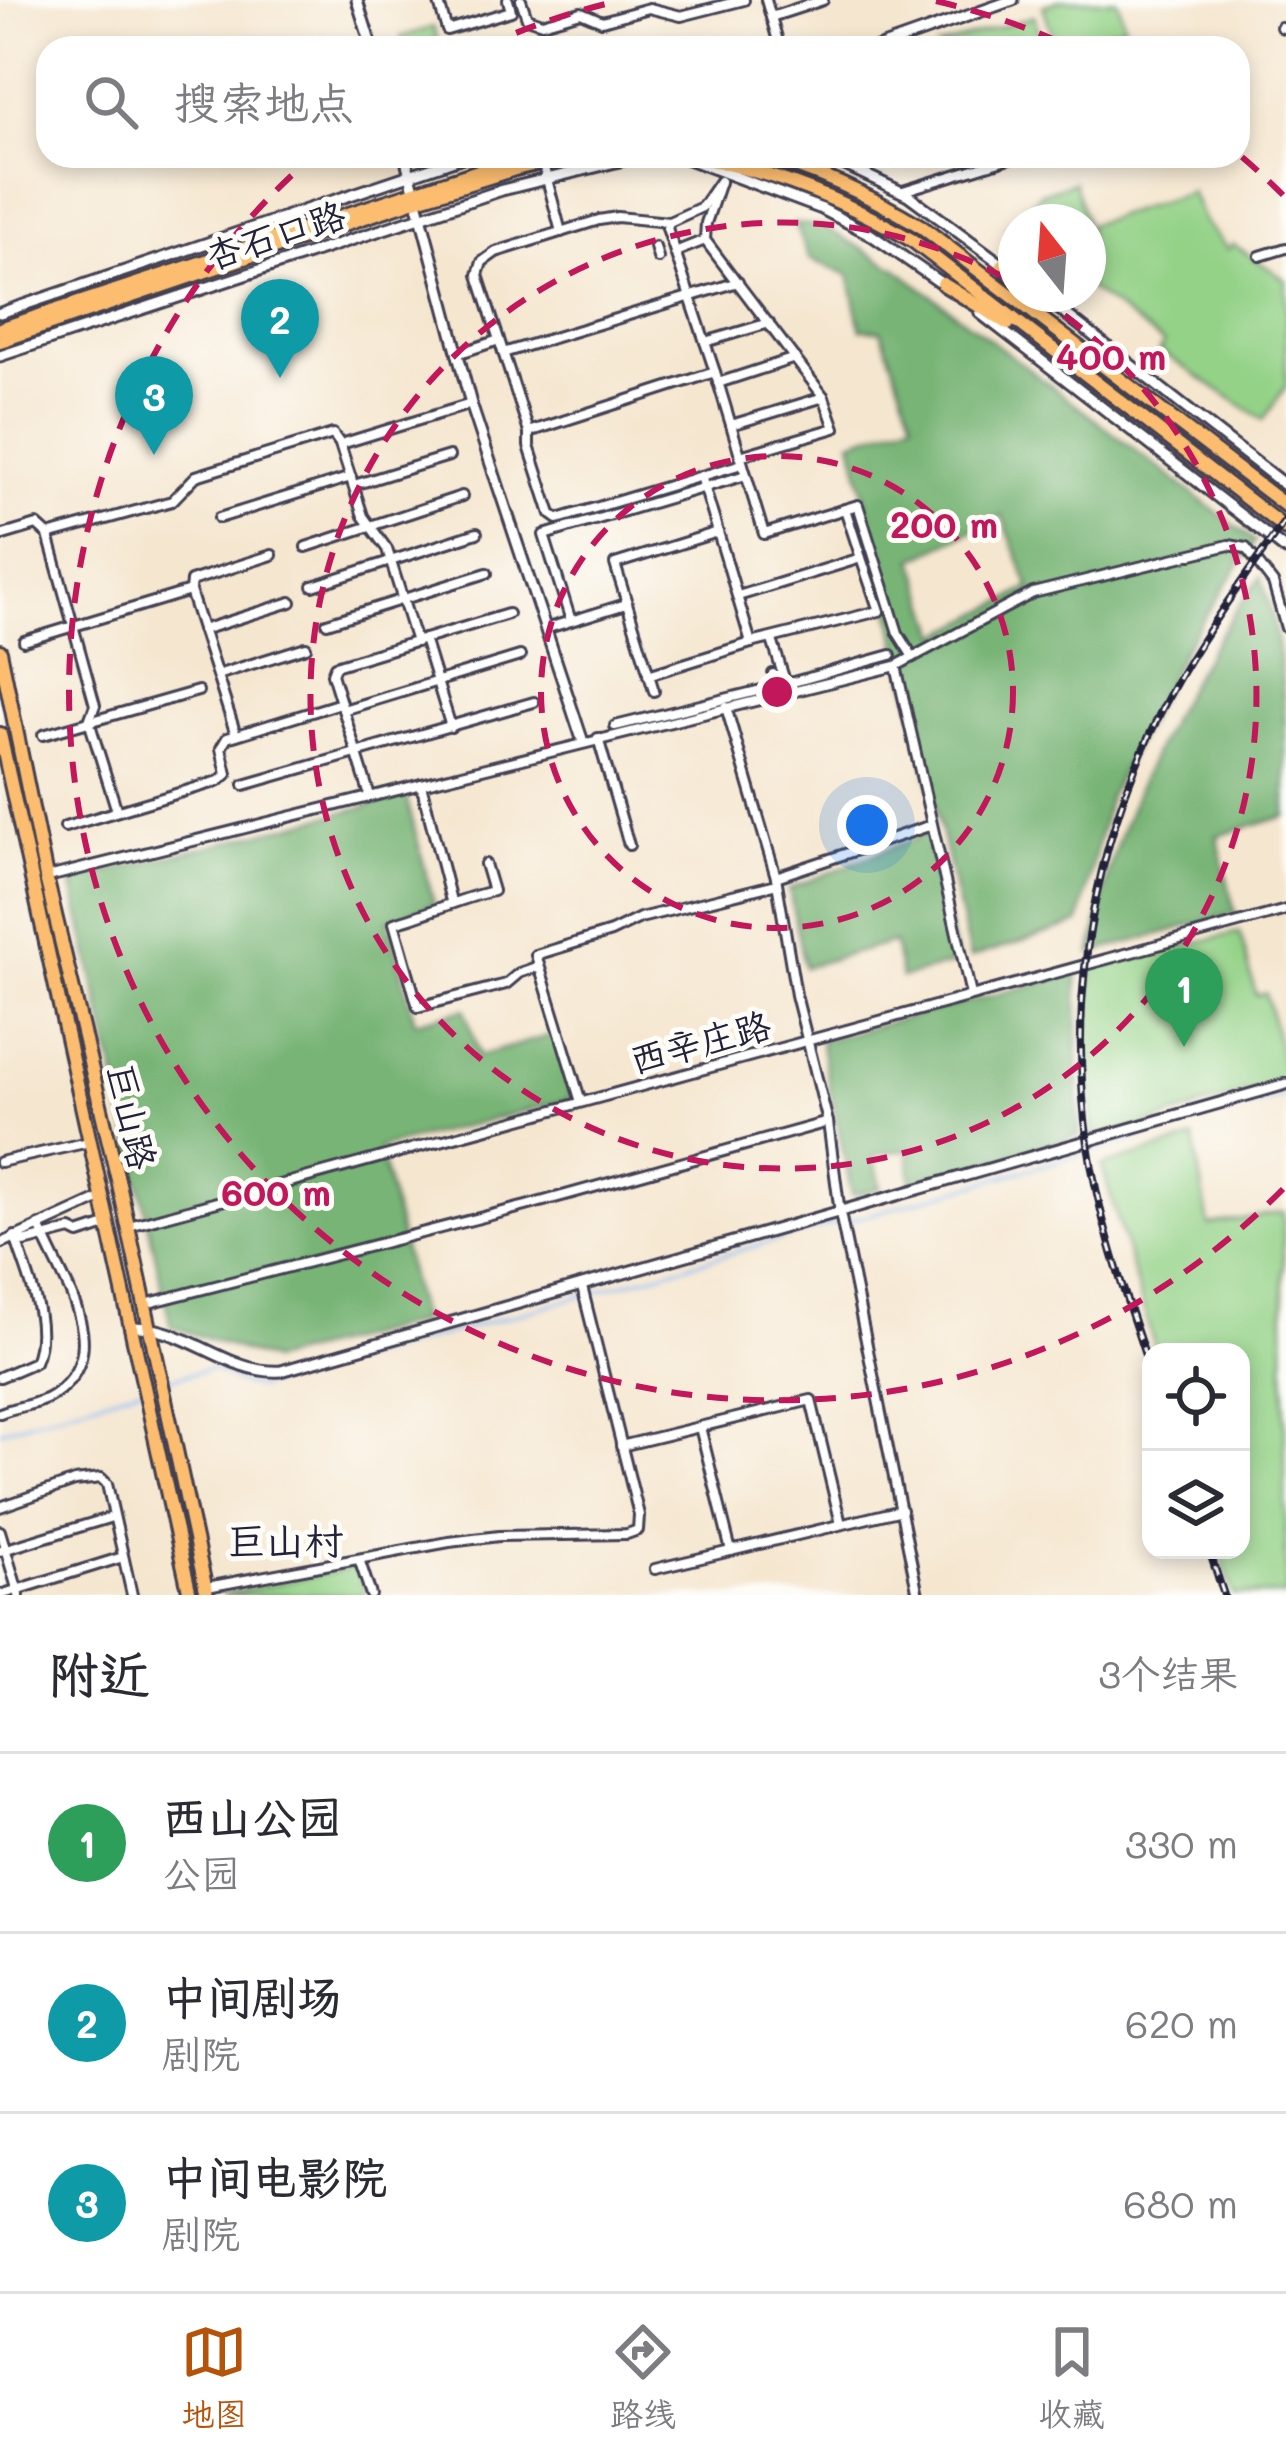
<!DOCTYPE html>
<html lang="zh">
<head>
<meta charset="utf-8">
<style>
  body { margin:0; font-family:Mali,"LXGW WenKai TC",sans-serif; background:#f2f2f3; color:#2b2b33 }
  .controls { position:absolute; right:36px; bottom:36px; display:grid; overflow:hidden; border-radius:24px; box-shadow:0 6px 18px #0003 }
  .controls button { width:108px; height:108px; display:grid; place-items:center; padding:0; border:0; border-bottom:3px solid #e1e1e2; background:#fff; color:#2b2b33; font:60px sans-serif }
  .compass { position:absolute; left:998px; top:204px; width:108px; height:108px; border-radius:50%; background:#fff; box-shadow:0 6px 18px #0003; rotate:343deg }
  .you { position:absolute; left:867px; top:825px; width:42px; height:42px; margin:-30px; border:9px solid #fff; border-radius:50%; background:#1a73e8; box-shadow:0 0 0 18px #1a73e833 }
  .badge { display:grid; place-items:center; width:78px; height:78px; border-radius:50%; background:#b45309; color:#fff; font-size:39px; font-weight:700 }
  .pin { position:absolute; translate:-50% -99px; filter:drop-shadow(0 3px 6px #0008) }
  .pin::after { content:''; position:absolute; top:63px; width:42px; height:36px; background:inherit; clip-path:polygon(0 0,100% 0,50% 100%) }
  .list { margin:0; padding:0; list-style:none }
  h2 { display:flex; justify-content:space-between; align-items:center; height:156px; margin:0; padding:0 48px; font-size:51px }
  h2 small { font-size:39px; font-weight:400; color:#7c7c81 }
  .list li { display:grid; grid-template-columns:78px 1fr auto; gap:36px; align-items:center; box-sizing:border-box; height:180px; padding:0 48px; border-top:3px solid #e1e1e2 }
  .list b { display:block; font-size:45px; white-space:nowrap }
  .list p { margin:0; font-size:39px; white-space:nowrap; color:#7c7c81 }
  .list em { font-size:39px; font-style:normal; color:#7c7c81 }
  .icon { flex:none; width:66px; height:66px; fill:none; stroke:currentColor; stroke-width:2; stroke-linecap:round; stroke-linejoin:round }
  .map { position:relative; flex:none; width:1286px; height:1595px; overflow:hidden }
  .search { position:absolute; background:#fff; box-shadow:0 6px 18px #0003; left:36px; right:36px; top:36px; height:132px; display:flex; align-items:center; gap:30px; box-sizing:border-box; padding:0 42px; border-radius:36px; color:#7c7c81; font-size:45px }
  .sheet { height:696px; background:#fff }
  nav { display:flex; justify-content:space-around; align-items:center; box-sizing:border-box; height:168px; border-top:3px solid #e1e1e2; background:#fff; font-size:33px; color:#7c7c81 }
  nav a { display:grid; justify-items:center; gap:6px }
  nav .on { color:#b45309 }
  .map>svg:first-child { display:block }
  .green { fill:#94d288; stroke:#5b7a62; stroke-width:3 }
  .forest { fill:#77b474; stroke:#4c6b58; stroke-width:3; fill-rule:evenodd }
  .lines { fill:none; stroke-linecap:round; stroke-linejoin:round }
  .stream { stroke:#85baf3; stroke-width:3 }
  .minor-casing { stroke:#423f51; stroke-width:14 }
  .tertiary-casing { stroke:#423f51; stroke-width:15 }
  .primary-casing { stroke:#423f51; stroke-width:18 }
  .minor { stroke:#fff; stroke-width:8 }
  .tertiary { stroke:#fff; stroke-width:9 }
  .primary { stroke:#fcbd6f; stroke-width:12 }
  .rail-casing { stroke:#22223b; stroke-width:8 }
  .rail { stroke:#fdfcf7; stroke-width:3; stroke-dasharray:9; stroke-linecap:butt }
  .ring { fill:none; stroke:#c2185b; stroke-width:6; stroke-dasharray:21 15 }
  .labels { text-anchor:middle; dominant-baseline:central; stroke-width:10; stroke-linejoin:round; paint-order:stroke }
  .street-label { font-size:36px; fill:#22223b; stroke:#fdfcf7 }
  .neighbourhood-label { font-size:39px; fill:#22223b; stroke:#fdfcf7 }
  .centre { fill:#c2185b; stroke:#fdfcf7; stroke-width:6 }
  .ring-label { font-size:36px; text-anchor:middle; font-weight:bold; fill:#c2185b; stroke:#fdfcf7; stroke-width:10; stroke-linejoin:round; paint-order:stroke }
</style>
</head>
<body>
<div class="map">
<svg width="1286" height="1595" viewBox="0 0 1286 1595">
  <rect width="100%" height="100%" fill="#fdfcf7"/>
  <filter id="ink" filterUnits="userSpaceOnUse"><feTurbulence type="fractalNoise" baseFrequency=".00833" numOctaves="2"/><feDisplacementMap in="SourceGraphic" scale="24" xChannelSelector="R" yChannelSelector="G"/><feConvolveMatrix kernelMatrix="1 2 1 2 8 2 1 2 1" color-interpolation-filters="sRGB"/></filter>
  <filter id="wash" filterUnits="userSpaceOnUse"><feTurbulence type="fractalNoise" baseFrequency=".004" numOctaves="4" result="noise"/><feDisplacementMap in="SourceGraphic" scale="48" xChannelSelector="R" yChannelSelector="G"/><feGaussianBlur stdDeviation="2.7" result="paint"/><feColorMatrix in="noise" values="0 0 0 0 0 0 0 0 0 0 0 0 0 0 0 0 0 1.4 0 .05"/><feComposite in="paint" operator="in"/></filter>
  <g filter="url(#wash)">
    <rect width="100%" height="100%" fill="#f5e6cf"/>
    <g class="green">
      <path d="M1061 0H1117L1125 25 1057 48 1043 6Z"/>
      <path d="M1034 16 1044 48H935Z"/>
      <path d="M433 27 440 48H404L401 37Z"/>
      <path d="M1074 182 1086 222H1016V236L1006 229 1041 193Z"/>
      <path d="M1191 192 1204 222 1228 249 1233 244 1286 280V386L1263 420 1160 351 1164 343 1088 288V225Z"/>
      <path d="M1240 932 1256 995 1266 993 1286 1080 1139 1127 1093 1137 1087 1026 1092 968Z"/>
      <path d="M1194 1139 1209 1225 1283 1212 1286 1595H1234L1219 1550H1241V1352H1156L1102 1166Z"/>
      <path d="M357 1567 365 1595H221Z"/>
    </g>
    <g class="forest">
      <path d="M795 224 823 226 897 269 1255 541 1183 650 1109 796 1079 923 970 958 852 441 913 420 881 330 861 329 849 275 810 259ZM1002 516 1030 588 939 635 914 559Z"/>
      <path d="M1261 577C1286 648 1286 738 1286 816L1217 836 1235 913 1092 953C1100 914 1106 873 1120 836 1150 749 1204 649 1261 577Z"/>
      <path d="M406 796 434 904 388 920 415 1022 465 1009 479 1056 555 1034 572 1099 379 1148 421 1322 271 1361 171 1326 72 881Z"/>
      <path d="M928 833 958 963 901 978 894 942 804 967 789 889Z"/>
      <path d="M1077 973 1079 1136 912 1186 908 1149 874 1155 881 1188 852 1195 820 1041Z"/>
    </g>
    <g class="lines">
      <g class="stream">
        <path d="M847 1221 1286 1096"/>
        <path d="M168 1379 212 1369 241 1384 257 1388 837 1223"/>
        <path d="M0 1431 142 1387"/>
      </g>
    </g>
  </g>
  <g filter="url(#ink)">
    <g class="lines">
      <defs>
        <g id="minor">
          <path d="M438 0 447 30 511 11 508 0"/>
          <path d="M521 0 527 18 542 23 581 12 602 21 649 8 681 16 744 0"/>
          <path d="M766 0 780 48"/>
          <path d="M771 17 823 0"/>
          <path d="M1281 27 1286 29"/>
          <path d="M543 164 561 232"/>
          <path d="M720 181 702 207 669 222 617 217 599 220 496 252 482 262 478 275 529 432V446L551 514 558 519 742 464"/>
          <path d="M720 182 706 223 705 240 824 397 731 425"/>
          <path d="M903 191 1016 156"/>
          <path d="M669 222 667 228 715 372"/>
          <path d="M655 247 658 258"/>
          <path d="M675 252 705 240"/>
          <path d="M1260 256 1286 248"/>
          <path d="M705 342 769 323"/>
          <path d="M503 353 738 282"/>
          <path d="M457 354 499 340"/>
          <path d="M718 383 795 358"/>
          <path d="M529 432 715 372 764 534 858 505 898 633 913 657"/>
          <path d="M341 444 471 404"/>
          <path d="M740 456 835 428 824 397"/>
          <path d="M354 485 449 456"/>
          <path d="M219 518 351 477"/>
          <path d="M48 535 172 501 196 476 333 434 340 444 363 516 387 549 416 642"/>
          <path d="M0 536 37 525 48 535 95 705 89 721 117 811"/>
          <path d="M306 547 462 496"/>
          <path d="M313 586 477 533"/>
          <path d="M738 596 861 558 845 509"/>
          <path d="M571 621 544 535 746 475"/>
          <path d="M327 623 487 573"/>
          <path d="M548 628 626 604"/>
          <path d="M202 630 291 602"/>
          <path d="M424 639 451 727"/>
          <path d="M772 640 786 684 891 655"/>
          <path d="M24 641 190 591"/>
          <path d="M751 643 879 611 861 558"/>
          <path d="M896 666 971 995"/>
          <path d="M773 674 777 686"/>
          <path d="M217 675 306 647"/>
          <path d="M648 675 751 643 718 532"/>
          <path d="M654 691 615 564 718 532 701 476"/>
          <path d="M726 707 776 877 796 995 828 1122 840 1213 918 1595"/>
          <path d="M343 710 520 656"/>
          <path d="M615 726 786 684"/>
          <path d="M43 735 198 691"/>
          <path d="M236 735 190 591 191 581 272 555"/>
          <path d="M598 738 629 845"/>
          <path d="M421 784 451 901"/>
          <path d="M244 785 534 702"/>
          <path d="M370 796 332 674 335 666 508 614"/>
          <path d="M65 827 219 781 227 774 221 748 227 738 341 703"/>
          <path d="M485 864 493 891C458 899 428 914 394 923L418 1007 506 984 519 973 539 966"/>
          <path d="M776 877 932 825"/>
          <path d="M44 878 896 666 1033 593 1229 545 1246 548 1273 583 1286 628"/>
          <path d="M581 1102 536 955 611 932 640 918 777 884"/>
          <path d="M0 1162 89 1142"/>
          <path d="M129 1226 1286 910"/>
          <path d="M17 1237 24 1242 71 1230 79 1234 106 1225"/>
          <path d="M0 1244 101 1198"/>
          <path d="M145 1304 526 1206 828 1122"/>
          <path d="M0 1377 35 1362C51 1323 27 1276 15 1236"/>
          <path d="M0 1413C17 1406 39 1405 53 1395 119 1351 58 1276 39 1225"/>
          <path d="M700 1427 731 1551"/>
          <path d="M621 1446 811 1400 841 1524"/>
          <path d="M0 1507 75 1481 101 1478 107 1484 132 1595"/>
          <path d="M0 1531 19 1595"/>
          <path d="M0 1551 112 1517"/>
          <path d="M359 1559 371 1595"/>
          <path d="M655 1569 902 1510"/>
          <path d="M207 1587 449 1542 499 1536 627 1534 638 1530 639 1515 582 1287"/>
          <path d="M0 1595 123 1557"/>
        </g>
        <g id="tertiary">
          <path d="M357 0 372 48"/>
          <path d="M877 48 1013 0"/>
          <path d="M405 156 471 404 583 742"/>
          <path d="M680 156 822 209 870 234 948 288"/>
          <path d="M826 156 908 195 1007 268"/>
          <path d="M1040 294 1286 486"/>
          <path d="M0 313 466 156"/>
          <path d="M980 313 1286 550"/>
          <path d="M0 356 502 190 640 156"/>
          <path d="M130 1327C183 1324 228 1375 281 1371L1286 1084"/>
        </g>
        <g id="primary">
          <path d="M691 156C770 171 844 199 913 241L1286 529"/>
          <path d="M762 156C820 171 871 196 922 227L1286 506"/>
          <path d="M1003 265 1016 280"/>
          <path d="M943 284 1008 324"/>
          <path d="M0 329 524 156"/>
          <path d="M0 341 418 199 515 169 570 156"/>
          <path d="M0 651 46 877 119 1184 207 1595"/>
          <path d="M0 734 190 1595"/>
        </g>
      </defs>
      <use href="#minor" class="minor-casing"/>
      <use href="#tertiary" class="tertiary-casing"/>
      <use href="#primary" class="primary-casing"/>
      <use href="#minor" class="minor"/>
      <use href="#tertiary" class="tertiary"/>
      <use href="#primary" class="primary"/>
      <defs>
        <g id="rail">
          <path d="M1151 1373C1126 1298 1099 1223 1088 1144 1066 989 1096 832 1170 694 1203 633 1246 576 1286 519"/>
          <path d="M1209 1550 1224 1595"/>
        </g>
      </defs>
      <use href="#rail" class="rail-casing"/>
      <use href="#rail" class="rail"/>
    </g>
  </g>
  <g class="ring">
    <circle cx="777" cy="692" r="236"/>
    <path d="M1035 295A473 473 0 1 1 1013 282"/>
    <path d="M1283 1189A709 709 0 1 1 312 157M483 47A709 709 0 0 1 618 1M936 1A709 709 0 0 1 1071 47M1242 157A709 709 0 0 1 1283 195"/>
  </g>
  <g class="labels">
    <g class="street-label">
      <text transform="translate(275 234) rotate(-18)">杏石口路</text>
      <text transform="translate(700 1041) rotate(-15)">西辛庄路</text>
      <text transform="translate(133 1116) rotate(77)">巨山路</text>
    </g>
    <g class="neighbourhood-label">
      <text x="285" y="1539">巨山村</text>
    </g>
  </g>
  <circle cx="777" cy="692" r="18" class="centre"/>
  <g class="ring-label">
    <text x="1111" y="370">400 m</text>
    <text x="944" y="538">200 m</text>
    <text x="276" y="1206">600 m</text>
  </g>
</svg>
<div class="controls">
<button><svg class="icon" aria-label="locate" viewBox="0 0 24 24"><circle cx="12" cy="12" r="6"/><path d="M12 2v4M12 18v4M2 12h4M18 12h4"/></svg></button>
<button><svg class="icon" aria-label="layers" viewBox="0 0 24 24"><path d="M12 4l9 5-9 5-9-5zM3 14l9 5 9-5"/></svg></button>
</div>
<svg class="compass" viewBox="-18 -18 36 36"><path d="M0-13l5 13h-10z" fill="#e53935"/><path d="M0 13l5-13h-10z" fill="#7c7c81"/></svg>
<div class="you"></div>
<div class="pin badge" style="left:1184px;top:1047px;background:#2e9e5b">1</div>
<div class="pin badge" style="left:280px;top:378px;background:#0f9aa8">2</div>
<div class="pin badge" style="left:154px;top:455px;background:#0f9aa8">3</div>
<div class="search"><svg class="icon" aria-label="search" viewBox="0 0 24 24"><circle cx="10" cy="10" r="6"/><path d="M15 15l6 6"/></svg>搜索地点</div>
</div>
<section class="sheet">
<h2>附近<small>3个结果</small></h2>
<ul class="list">
<li><span class="badge" style="background:#2e9e5b">1</span><div><b>西山公园</b><p>公园</p></div><em>330 m</em></li>
<li><span class="badge" style="background:#0f9aa8">2</span><div><b>中间剧场</b><p>剧院</p></div><em>620 m</em></li>
<li><span class="badge" style="background:#0f9aa8">3</span><div><b>中间电影院</b><p>剧院</p></div><em>680 m</em></li>
</ul>
</section>
<nav>
<a class="on"><svg class="icon" aria-label="map" viewBox="0 0 24 24"><path d="M3 6l6-2 6 2 6-2v14l-6 2-6-2-6 2zM9 4v14M15 6v14"/></svg>地图</a>
<a><svg class="icon" aria-label="directions" viewBox="0 0 24 24"><path d="M12 3l9 9-9 9-9-9zM9 14v-3h6M13 9l2 2-2 2"/></svg>路线</a>
<a><svg class="icon" aria-label="saved" viewBox="0 0 24 24"><path d="M7 4h10v16l-5-4-5 4z"/></svg>收藏</a>
</nav>
</body>
</html>
